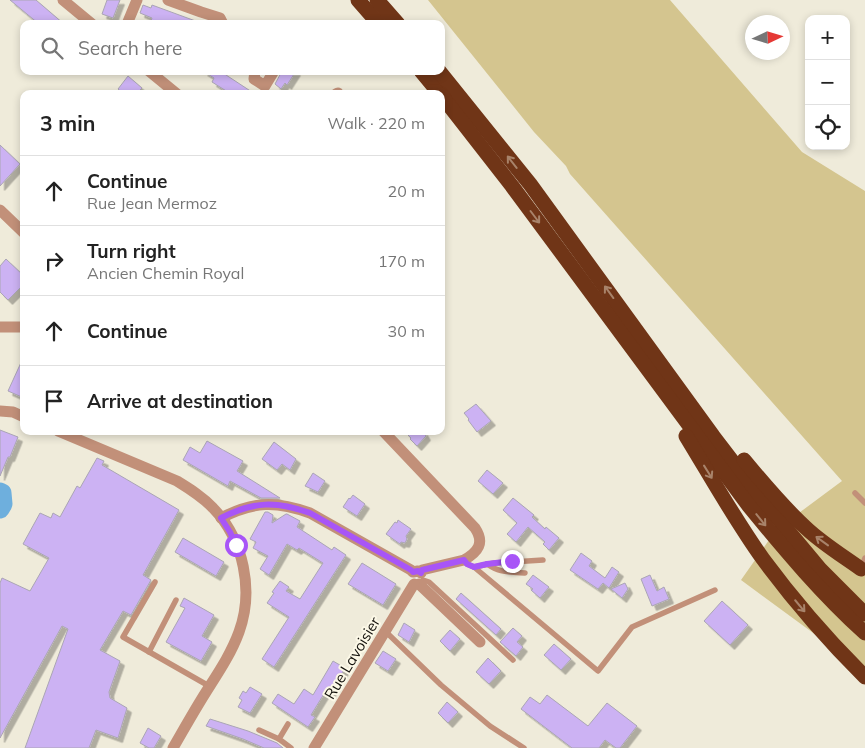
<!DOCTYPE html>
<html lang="en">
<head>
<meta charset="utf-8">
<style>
  body { margin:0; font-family:Mulish,sans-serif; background:#f6f6f6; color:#222 }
  .controls { position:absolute; right:15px; top:15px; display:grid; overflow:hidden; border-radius:10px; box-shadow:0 2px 8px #0003 }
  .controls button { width:45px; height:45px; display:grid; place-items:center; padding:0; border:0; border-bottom:1px solid #e0e0e0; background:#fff; color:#222; font:25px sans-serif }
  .compass { position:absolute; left:745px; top:15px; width:45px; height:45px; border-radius:50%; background:#fff; box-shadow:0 2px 8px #0003; rotate:86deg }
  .stop { position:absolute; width:15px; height:15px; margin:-11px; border:4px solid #a855f7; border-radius:50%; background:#fff }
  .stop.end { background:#a855f7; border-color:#fff; box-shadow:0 1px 5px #0008 }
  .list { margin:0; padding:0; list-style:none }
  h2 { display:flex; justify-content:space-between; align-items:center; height:65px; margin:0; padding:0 20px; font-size:21px }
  h2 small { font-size:16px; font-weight:400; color:#767676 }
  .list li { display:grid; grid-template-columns:32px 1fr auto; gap:15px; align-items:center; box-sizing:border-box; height:70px; padding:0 20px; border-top:1px solid #e0e0e0 }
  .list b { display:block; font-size:19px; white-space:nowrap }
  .list p { margin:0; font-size:16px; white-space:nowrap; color:#767676 }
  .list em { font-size:16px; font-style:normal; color:#767676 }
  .icon { flex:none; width:28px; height:28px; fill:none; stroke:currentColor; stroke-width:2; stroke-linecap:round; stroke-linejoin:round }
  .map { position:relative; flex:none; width:865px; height:748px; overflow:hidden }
  .search { position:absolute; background:#fff; box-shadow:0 2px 8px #0003; left:20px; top:20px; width:425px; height:55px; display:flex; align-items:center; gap:12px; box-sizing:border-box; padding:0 18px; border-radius:10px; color:#767676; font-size:19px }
  .panel { position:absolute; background:#fff; box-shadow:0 2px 8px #0003; left:20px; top:90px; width:425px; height:345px; border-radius:10px }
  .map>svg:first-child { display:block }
  .green { fill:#d4c58f }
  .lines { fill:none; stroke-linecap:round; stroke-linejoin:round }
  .river { stroke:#6eafdd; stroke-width:19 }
  .building { fill:#ccb2f3; stroke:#aaa5b4; filter:url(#shadow) }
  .service { stroke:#c29079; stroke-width:5.5 }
  .minor { stroke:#c29079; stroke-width:11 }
  .motorway { stroke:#703517; stroke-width:15 }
  .oneway { stroke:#a8836a }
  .route { stroke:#a855f7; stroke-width:6 }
  .labels { text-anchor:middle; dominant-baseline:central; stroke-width:4; stroke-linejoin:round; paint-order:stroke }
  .street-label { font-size:15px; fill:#13110c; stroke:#fcf8e7 }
</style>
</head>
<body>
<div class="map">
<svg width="865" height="748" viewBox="0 0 865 748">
  <defs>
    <filter id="shadow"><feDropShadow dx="4.5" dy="4.5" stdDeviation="0" flood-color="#0004"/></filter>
  </defs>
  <rect width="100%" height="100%" fill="#efebda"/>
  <path class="green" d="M428 0H670L802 152 865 191V671L741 580 776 530 842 481 570 174 566 166 534 132Z"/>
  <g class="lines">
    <path class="river" d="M0 492 2 493 3 504 0 509"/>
  </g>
  <g class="building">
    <path d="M10 0H36L64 24H39Z"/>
    <path d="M107 0H120L113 18 102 14Z"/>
    <path d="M143 5 151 8 152 5 201 23 200 24H160L151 21 152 18 140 13Z"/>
    <path d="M203 71H220L255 94H231L212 82 214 78Z"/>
    <path d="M282 71H296L287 85 285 83 281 89 275 84Z"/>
    <path d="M128 76 142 88 136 94H124L118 89Z"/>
    <path d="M0 145 20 164 0 186Z"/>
    <path d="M6 259 24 276V284L8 300 0 292V266Z"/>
    <path d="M24 356V398L8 391Z"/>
    <path d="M476 404 491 421 477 432 468 420 469 419 464 413Z"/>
    <path d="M0 430 18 437 10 457H8L0 476Z"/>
    <path d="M404 431H423L426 436 417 446 410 439 411 438Z"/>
    <path d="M207 441 243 461 237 471 280 498H261L230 481 228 486 183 460 190 447 200 453Z"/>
    <path d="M274 442 296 459 290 470 282 464 277 470 262 459Z"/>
    <path d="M97 458 104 461 102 465 179 510 143 575 151 580 131 615 123 611 100 650 120 661 109 692 110 698 127 708 118 738 96 730 89 748H25L68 629 62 626 0 738V583L2 578 30 591 49 558 23 544 40 513 51 518 53 513 60 517 77 486 80 488Z"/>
    <path d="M487 470 503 483 493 494 478 481Z"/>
    <path d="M313 473 325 481 318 492 305 486Z"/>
    <path d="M353 495 365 504 357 516 343 507 349 498 350 499Z"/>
    <path d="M513 498 534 515 532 517 545 529 546 527 559 538 549 550 543 544 545 542 528 527 516 542 507 534 517 523 503 510Z"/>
    <path d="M265 512H268L273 515 272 523 286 514H287L300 521 297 527 332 550 334 547 346 555 274 667 262 659 289 617 267 603 274 593 272 592 280 581 289 587 286 591 300 599 323 563 299 548 297 550 287 544 269 575 260 569 268 556 253 548 256 542 250 539Z"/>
    <path d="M398 520 411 529 406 536 407 539 405 543 401 542 400 544 386 534 395 522 397 523Z"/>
    <path d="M183 538 224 562 216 576 175 552Z"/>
    <path d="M581 553 592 561 589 566 605 578 612 567 619 572 609 588 603 583 598 589 570 570Z"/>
    <path d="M362 563 396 584 383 605 348 584Z"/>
    <path d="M533 575 549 587 540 598 531 590 533 589 526 584Z"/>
    <path d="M650 575 657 591 664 587 669 599 652 606 641 579Z"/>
    <path d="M625 583 628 589 622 598 611 589Z"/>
    <path d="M461 593 501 629 496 635 456 599Z"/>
    <path d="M184 598 214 615 202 636 212 642 201 661 166 642 185 608 180 606Z"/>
    <path d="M722 601 748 625 730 645 704 621Z"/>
    <path d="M404 623 415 630 409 642 398 635Z"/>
    <path d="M513 628 522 636 517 642 523 647 516 656 500 642Z"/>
    <path d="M450 630 460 639 450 651 440 641Z"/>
    <path d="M554 644 571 659 561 670 544 655Z"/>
    <path d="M383 651 396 659 388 671 375 663Z"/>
    <path d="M488 658 501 671 489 684 476 672Z"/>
    <path d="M333 661 345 668 331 692 327 689 311 715 315 717 308 727 272 703 278 694 294 704 304 689 313 695Z"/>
    <path d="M250 687 262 694 250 713 238 707 242 700 239 698 243 691 246 693Z"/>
    <path d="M547 695 588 726 607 703 637 726 620 748H616L605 740 599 748H572L521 709 530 697 540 704Z"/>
    <path d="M447 702 458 712 448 723 438 713Z"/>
    <path d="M210 719 248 731 277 743 283 748H264L243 739 206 726Z"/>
    <path d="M148 728 161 736 154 748H149L140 743Z"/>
  </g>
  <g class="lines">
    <g class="service">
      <path d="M855 493 865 503"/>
      <path d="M464 560 467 564 474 567 598 671 632 627 715 590"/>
      <path d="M487 564C502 574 508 571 525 573"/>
      <path d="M474 567 494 563 543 560"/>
      <path d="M861 569 865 558"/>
      <path d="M423 580 429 582 513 660"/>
      <path d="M155 582 123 637 209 686"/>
      <path d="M385 631 441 685 490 726 524 748"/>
      <path d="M149 652 176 600"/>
      <path d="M288 724 279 739 291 748"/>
      <path d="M259 730 279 739"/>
    </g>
    <g class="minor">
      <path d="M63 0 92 24"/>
      <path d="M168 0 201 12 220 18 223 24"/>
      <path d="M127 24 137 0"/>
      <path d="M149 71 177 94"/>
      <path d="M255 71 254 79 265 86 274 71"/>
      <path d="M336 94 338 93"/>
      <path d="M0 210 24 233"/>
      <path d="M0 327H24"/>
      <path d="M0 411 13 412 24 417"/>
      <path d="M58 431 177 481C190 489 203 497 213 508 244 540 254 591 239 632 231 654 218 673 206 692 194 711 184 729 173 748"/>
      <path d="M221 518C254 501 276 501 310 513L411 570 413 572 418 571 421 573 422 570 464 560C478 552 485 543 475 528L383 431"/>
      <path d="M419 584 480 642"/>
      <path d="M314 748 414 584"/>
    </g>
    <g class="motorway">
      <path d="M358 0 379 24"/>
      <path d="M377 0 398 24"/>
      <path d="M421 71 440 94"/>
      <path d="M439 71 530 184 713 436 759 496 820 569 865 614"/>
      <path d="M441 95 512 186 749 506C785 550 822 594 865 633"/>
      <path d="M686 436C711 477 735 520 763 559 794 601 828 640 865 677"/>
      <path d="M744 460C763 483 783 507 806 528 823 544 843 556 861 569"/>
    </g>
  </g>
  <defs><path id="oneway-shaft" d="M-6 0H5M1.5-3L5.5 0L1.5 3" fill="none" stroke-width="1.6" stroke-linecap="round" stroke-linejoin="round" transform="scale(1.25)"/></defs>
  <g class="oneway">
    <use href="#oneway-shaft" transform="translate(512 162) rotate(-128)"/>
    <use href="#oneway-shaft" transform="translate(535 217) rotate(53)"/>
    <use href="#oneway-shaft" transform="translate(609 292) rotate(-126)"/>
    <use href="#oneway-shaft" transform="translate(708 472) rotate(58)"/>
    <use href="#oneway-shaft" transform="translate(761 520) rotate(51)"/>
    <use href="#oneway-shaft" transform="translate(822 541) rotate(-144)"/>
    <use href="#oneway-shaft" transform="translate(800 606) rotate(50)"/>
  </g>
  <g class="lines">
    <path class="route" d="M236 545 230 532 221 518C254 501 276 501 310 513L411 570 413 572 418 571 421 573 422 570 464 560 467 564 474 567 487 564 512 561"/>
  </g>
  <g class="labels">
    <g class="street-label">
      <text transform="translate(352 658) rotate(-59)">Rue Lavoisier</text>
    </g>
  </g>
</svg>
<div class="controls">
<button>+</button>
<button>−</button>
<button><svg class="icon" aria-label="locate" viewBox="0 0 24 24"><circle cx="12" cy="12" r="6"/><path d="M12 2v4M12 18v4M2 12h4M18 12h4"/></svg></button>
</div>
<svg class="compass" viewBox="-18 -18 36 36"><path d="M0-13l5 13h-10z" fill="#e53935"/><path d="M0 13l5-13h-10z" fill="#767676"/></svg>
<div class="stop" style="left:236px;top:545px"></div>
<div class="stop end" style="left:512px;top:561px"></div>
<div class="search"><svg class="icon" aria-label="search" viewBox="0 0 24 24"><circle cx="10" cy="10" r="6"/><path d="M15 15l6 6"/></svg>Search here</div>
<section class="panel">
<h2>3 min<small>Walk · 220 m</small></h2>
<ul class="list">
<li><svg class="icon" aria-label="ahead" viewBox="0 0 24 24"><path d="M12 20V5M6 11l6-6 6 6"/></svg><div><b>Continue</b><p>Rue Jean Mermoz</p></div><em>20 m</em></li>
<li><svg class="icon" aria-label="right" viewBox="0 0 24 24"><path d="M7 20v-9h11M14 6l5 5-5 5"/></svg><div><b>Turn right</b><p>Ancien Chemin Royal</p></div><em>170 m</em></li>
<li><svg class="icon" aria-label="ahead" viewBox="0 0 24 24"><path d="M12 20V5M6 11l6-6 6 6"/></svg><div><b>Continue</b></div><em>30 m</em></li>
<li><svg class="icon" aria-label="arrive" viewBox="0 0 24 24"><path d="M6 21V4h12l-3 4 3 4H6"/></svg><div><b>Arrive at destination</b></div></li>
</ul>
</section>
</div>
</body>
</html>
